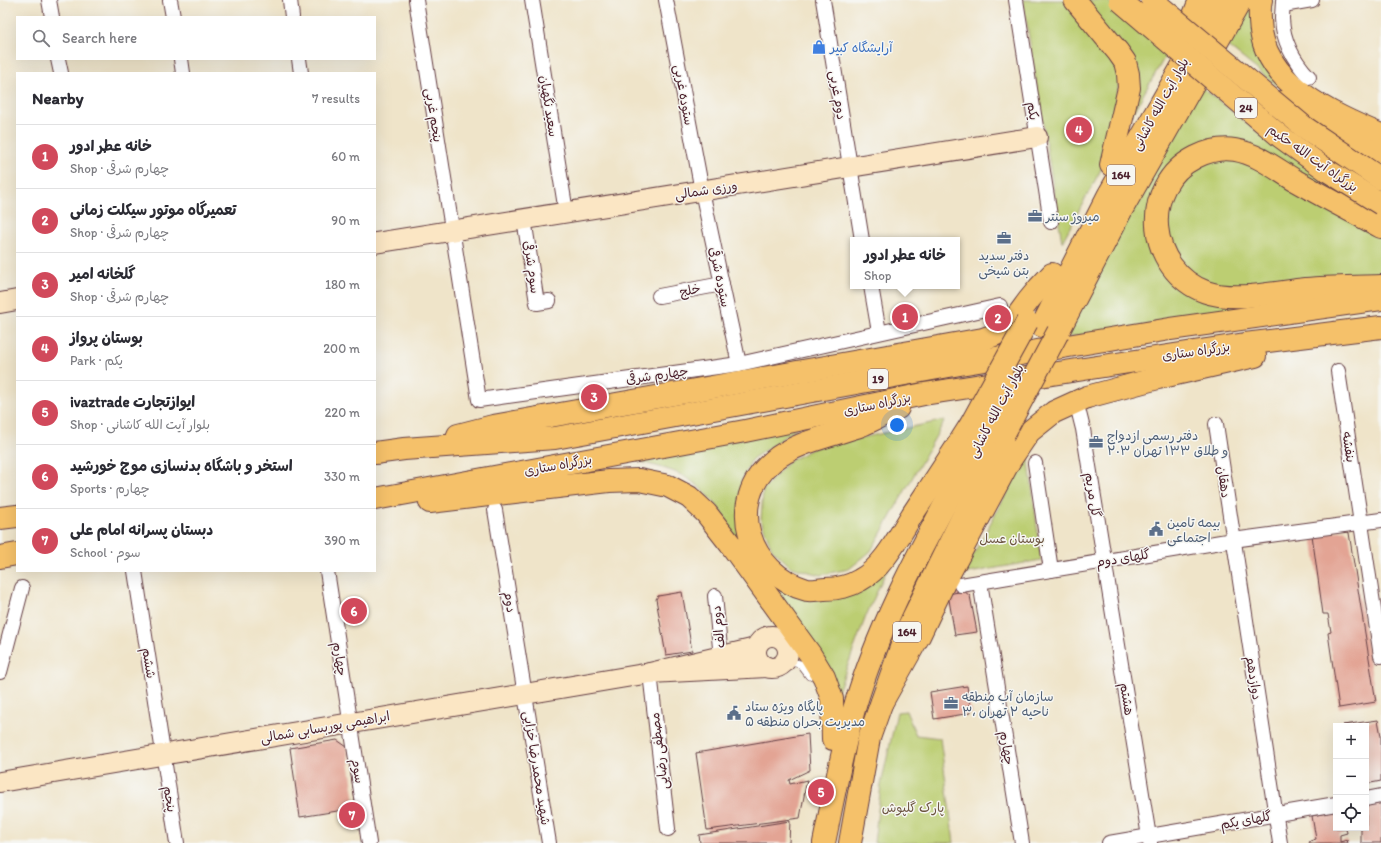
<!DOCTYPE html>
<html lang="en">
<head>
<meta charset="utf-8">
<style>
  body { margin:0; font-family:Itim,"Playpen Sans Arabic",sans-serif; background:#f2f2f3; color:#2b2b33 }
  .controls { position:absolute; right:12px; bottom:12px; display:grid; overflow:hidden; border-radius:0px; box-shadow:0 4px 16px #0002 }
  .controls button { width:36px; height:36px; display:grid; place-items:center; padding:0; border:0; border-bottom:1px solid #e1e1e2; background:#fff; color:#2b2b33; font:20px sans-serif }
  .you { position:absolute; left:897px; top:425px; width:14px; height:14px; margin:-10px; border:3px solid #fff; border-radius:50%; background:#1a73e8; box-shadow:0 0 0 6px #1a73e833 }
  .badge { display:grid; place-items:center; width:26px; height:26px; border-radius:50%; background:#d1495b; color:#fff; font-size:13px; font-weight:700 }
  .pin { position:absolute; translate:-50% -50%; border:2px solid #fff; box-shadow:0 1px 4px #0006 }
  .popup { position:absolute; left:850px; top:237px; width:110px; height:52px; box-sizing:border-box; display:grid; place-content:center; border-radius:0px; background:#fff; filter:drop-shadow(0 1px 3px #0005); font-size:13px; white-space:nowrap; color:#7c7c81 }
  .popup b { font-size:15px; color:#2b2b33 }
  .popup::after { content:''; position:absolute; left:50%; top:100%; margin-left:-8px; border:8px solid transparent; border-top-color:#fff }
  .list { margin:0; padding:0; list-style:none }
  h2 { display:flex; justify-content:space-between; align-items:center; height:52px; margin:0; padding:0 16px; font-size:17px }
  h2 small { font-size:13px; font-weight:400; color:#7c7c81 }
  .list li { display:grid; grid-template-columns:26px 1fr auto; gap:12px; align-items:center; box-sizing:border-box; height:64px; padding:0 16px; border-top:1px solid #e1e1e2 }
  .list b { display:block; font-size:15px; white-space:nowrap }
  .list p { margin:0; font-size:13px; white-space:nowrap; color:#7c7c81 }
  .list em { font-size:13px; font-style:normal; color:#7c7c81 }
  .icon { flex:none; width:22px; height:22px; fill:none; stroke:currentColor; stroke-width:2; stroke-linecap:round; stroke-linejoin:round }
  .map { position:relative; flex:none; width:1381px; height:843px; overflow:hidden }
  .search { position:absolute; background:#fff; box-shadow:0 4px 16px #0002; left:16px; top:16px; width:360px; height:44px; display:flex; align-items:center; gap:10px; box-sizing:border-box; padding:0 14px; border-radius:0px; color:#7c7c81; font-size:15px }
  .panel { position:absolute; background:#fff; box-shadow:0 4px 16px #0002; left:16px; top:72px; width:360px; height:500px; border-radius:0px }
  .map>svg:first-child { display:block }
  .green { fill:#bcce72; stroke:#83764e }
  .building { fill:#e3a494 }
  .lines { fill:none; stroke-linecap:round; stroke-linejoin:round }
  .lane-casing { stroke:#633d43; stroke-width:8 }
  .street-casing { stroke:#633d43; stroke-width:16 }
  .secondary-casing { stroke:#633d43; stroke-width:22 }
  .primary-casing { stroke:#633d43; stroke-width:24 }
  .highway-casing { stroke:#633d43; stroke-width:24 }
  .lane { stroke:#fff; stroke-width:7 }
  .street { stroke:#fff; stroke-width:14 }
  .secondary { stroke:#fbe6c4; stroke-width:20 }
  .primary { stroke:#f5c16b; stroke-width:22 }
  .highway { stroke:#f5c16b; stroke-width:22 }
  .primary-bridge-casing { stroke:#633d43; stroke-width:24; stroke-linecap:butt }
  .highway-bridge-casing { stroke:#633d43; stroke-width:24; stroke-linecap:butt }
  .primary-bridge { stroke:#f5c16b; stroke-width:22 }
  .highway-bridge { stroke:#f5c16b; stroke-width:22 }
  .labels { text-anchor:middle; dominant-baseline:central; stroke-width:3; stroke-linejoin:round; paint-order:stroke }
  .shield { fill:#f6f6f2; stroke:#7e6067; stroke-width:1 }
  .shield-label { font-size:12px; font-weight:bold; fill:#4a1f2b }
  .shop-label { font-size:13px; fill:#366cbe; stroke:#f6f6f2; text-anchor:start }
  .street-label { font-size:13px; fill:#4a1f2b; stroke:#f6f6f2 }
  .service-label { font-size:13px; fill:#4e5e75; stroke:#f6f6f2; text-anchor:start }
  .park-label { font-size:13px; fill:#6c5440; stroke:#f6f6f2 }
</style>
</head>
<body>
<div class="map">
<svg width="1381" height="843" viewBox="0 0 1381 843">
  <rect width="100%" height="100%" fill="#f6f6f2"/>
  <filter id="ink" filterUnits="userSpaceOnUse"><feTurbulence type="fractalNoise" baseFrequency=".025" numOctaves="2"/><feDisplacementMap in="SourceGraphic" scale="8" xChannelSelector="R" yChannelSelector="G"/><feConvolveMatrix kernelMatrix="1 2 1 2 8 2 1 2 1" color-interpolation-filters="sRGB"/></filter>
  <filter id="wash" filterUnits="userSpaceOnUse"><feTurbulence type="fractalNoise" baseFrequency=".012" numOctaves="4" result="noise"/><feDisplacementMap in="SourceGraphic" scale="16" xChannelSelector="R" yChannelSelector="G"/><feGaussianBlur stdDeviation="0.9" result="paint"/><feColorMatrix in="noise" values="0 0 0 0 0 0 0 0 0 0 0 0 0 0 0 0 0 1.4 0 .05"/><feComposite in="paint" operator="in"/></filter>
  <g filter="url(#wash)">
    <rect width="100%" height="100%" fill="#efe4c9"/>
    <g class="green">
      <path d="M1023 0H1067L1121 71 1105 162 1062 242Z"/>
      <path d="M1083 0H1107L1167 53 1127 123 1132 100Z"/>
      <path d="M1249 0 1289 95 1225 44Z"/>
      <path d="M1199 85 1273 144 1381 212 1215 144 1152 209 1193 292H1369L1062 338Z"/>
      <path d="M1239 157 1381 237V282L1232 288 1201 282 1174 255 1168 230V210L1182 181 1196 167 1203 163Z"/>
      <path d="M945 420 871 551 849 569 820 575 791 567 772 549 761 520 763 490 788 462 814 448Z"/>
      <path d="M797 428 752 459 742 480 739 512 796 595 891 560 866 616 837 694 738 546C728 516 706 485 675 472 662 467 647 464 634 460Z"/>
      <path d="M1028 453 1041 560 963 574Z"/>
      <path d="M906 711 916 735 940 738 954 843H874L881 785 897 712Z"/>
    </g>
    <g id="blocks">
      <g class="building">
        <path d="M1345 530 1349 533 1376 702 1339 708 1328 633 1331 632 1328 614H1323L1312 535Z"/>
        <path d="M964 591 970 596 977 632 955 635 948 594Z"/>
        <path d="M682 592 692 651 666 655 656 599 658 596Z"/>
        <path d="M967 686 971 713 934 719 930 692Z"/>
        <path d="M1378 720 1381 736V781L1366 784V726L1343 725Z"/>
        <path d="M808 734 810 770 789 780 790 784 807 780 800 818 707 830 696 753Z"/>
        <path d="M337 740 347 747 356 808 300 817 290 748Z"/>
        <path d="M1381 803V843H1361V828H1366V805Z"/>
        <path d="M1336 811V828H1346L1347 833 1340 835V842L1347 840 1348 843H1309L1310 841 1316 839 1312 816Z"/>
        <path d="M790 821 789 843H700L699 835Z"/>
      </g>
    </g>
  </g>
  <g filter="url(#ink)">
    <use href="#blocks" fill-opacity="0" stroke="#633d43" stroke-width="1"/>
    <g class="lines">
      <defs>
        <path id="lane" d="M785 661 800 664 809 676"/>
        <g id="street">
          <path d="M49 0 52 17"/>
          <path d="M170 0 173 17"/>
          <path d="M290 0 292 17"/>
          <path d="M416 0 479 400 739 364 1000 306"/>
          <path d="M532 0 566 212"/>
          <path d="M666 0 702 191 739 364"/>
          <path d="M823 0 862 240"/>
          <path d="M1016 0 1051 222"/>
          <path d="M1283 0C1283 6 1282 12 1282 19 1283 41 1294 61 1309 77"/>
          <path d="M1283 5 1312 0"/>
          <path d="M58 59 61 73"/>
          <path d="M181 59 183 73"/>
          <path d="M299 59 301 73"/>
          <path d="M524 219 537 303 549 301"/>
          <path d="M871 286 879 332"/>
          <path d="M659 296 722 284"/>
          <path d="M1338 371 1381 656"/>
          <path d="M1076 401 1083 429 1150 843"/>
          <path d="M1216 424 1280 843"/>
          <path d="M1035 463 1051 570"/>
          <path d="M495 510 549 843"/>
          <path d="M135 571 177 843"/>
          <path d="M327 571 369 843"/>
          <path d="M980 582 1022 843"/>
          <path d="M961 585 1233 540 1381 520"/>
          <path d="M715 596 721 658"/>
          <path d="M0 672 22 588"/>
          <path d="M650 673 668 829"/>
          <path d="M1366 799 1381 796"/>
          <path d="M1109 843 1336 804"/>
        </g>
        <g id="secondary">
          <path d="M375 243 1037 137"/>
          <path d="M0 303 17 300"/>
          <circle cx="772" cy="652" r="16"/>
          <path d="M756 648 650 673 767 667"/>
          <path d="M0 782 650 673"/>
        </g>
        <g id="primary">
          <path d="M1042 326 1108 196 1220 0"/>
          <path d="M1058 332 1122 209 1241 0"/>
          <path d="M824 843C834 794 843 744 858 696 888 602 939 516 986 429"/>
          <path d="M850 843 869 738 908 628 1003 435"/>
        </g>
        <g id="highway">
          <path d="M1075 0 1118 52 1125 62 1128 74 1129 88 1111 165"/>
          <path d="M1261 0C1259 7 1260 14 1260 21 1262 84 1332 114 1381 135"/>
          <path d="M1190 25 1200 0"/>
          <path d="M1282 102 1381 156"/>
          <path d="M1381 227C1353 212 1324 197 1296 181 1276 169 1258 154 1235 150 1222 148 1208 151 1196 157 1138 186 1147 270 1206 292 1234 302 1276 292 1306 289 1331 287 1356 287 1381 286"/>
          <path d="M898 408C886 413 874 420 862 425 835 435 795 442 773 461 724 502 749 574 807 590 813 591 820 589 825 589 837 589 850 586 860 580 883 568 899 536 912 515 932 485 951 456 970 426"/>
          <path d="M458 435 493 426 983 339C1010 331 1013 321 1029 300 1036 291 1044 282 1052 274"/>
          <path d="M375 453 404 449 555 438 960 364 1170 329 1381 299"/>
          <path d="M375 499 745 431 924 394 1245 344 1381 327"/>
          <path d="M430 502 609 481 639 480 668 486 689 497 706 513 731 545 810 654 824 677 832 699 833 739"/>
          <path d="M0 518 17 516"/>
          <path d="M0 557 17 554"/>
          <path d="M882 702 919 636 945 581 1010 460 1029 432 1054 412 1087 397 1158 378 1255 356"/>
        </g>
      </defs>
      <use href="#lane" class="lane-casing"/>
      <use href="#street" class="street-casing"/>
      <use href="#secondary" class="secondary-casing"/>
      <use href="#primary" class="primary-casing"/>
      <use href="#highway" class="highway-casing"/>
      <use href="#lane" class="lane"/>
      <use href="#street" class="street"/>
      <use href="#secondary" class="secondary"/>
      <use href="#primary" class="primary"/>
      <use href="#highway" class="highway"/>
      <defs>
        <g id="primary-bridge">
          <path d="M970 426 1027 322"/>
          <path d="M986 429 1011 384"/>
          <path d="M1003 435 1058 332"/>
        </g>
        <g id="highway-bridge">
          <path d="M1120 0 1281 137 1328 171 1381 204"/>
          <path d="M1152 0 1304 127 1381 179"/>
        </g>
      </defs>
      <use href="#primary-bridge" class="primary-bridge-casing"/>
      <use href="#highway-bridge" class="highway-bridge-casing"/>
      <use href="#primary-bridge" class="primary-bridge"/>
      <use href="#highway-bridge" class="highway-bridge"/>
    </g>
  </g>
  <defs>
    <symbol id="shop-bare" viewBox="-9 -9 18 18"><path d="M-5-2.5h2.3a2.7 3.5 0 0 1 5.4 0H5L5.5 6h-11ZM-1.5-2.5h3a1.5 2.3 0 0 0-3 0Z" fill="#3f7fe0" stroke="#f6f6f2" stroke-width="2.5" paint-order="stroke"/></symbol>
    <symbol id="office-bare" viewBox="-9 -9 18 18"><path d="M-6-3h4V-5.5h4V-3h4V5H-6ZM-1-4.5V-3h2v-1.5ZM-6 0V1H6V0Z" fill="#5c6f8a" stroke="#f6f6f2" stroke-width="2.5" paint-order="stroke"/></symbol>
    <symbol id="civic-bare" viewBox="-9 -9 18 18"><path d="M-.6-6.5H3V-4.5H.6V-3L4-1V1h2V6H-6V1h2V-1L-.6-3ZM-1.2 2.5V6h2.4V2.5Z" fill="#5c6f8a" stroke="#f6f6f2" stroke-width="2.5" paint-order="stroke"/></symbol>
  </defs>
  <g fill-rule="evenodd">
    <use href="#shop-bare" x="809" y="37" width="20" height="20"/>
    <use href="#office-bare" x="1025" y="206" width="20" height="20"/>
    <use href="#office-bare" x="994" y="228" width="20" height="20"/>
    <use href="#office-bare" x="1086" y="432" width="20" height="20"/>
    <use href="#civic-bare" x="1146" y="519" width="20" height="20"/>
    <use href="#office-bare" x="941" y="693" width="20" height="20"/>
    <use href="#civic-bare" x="724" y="703" width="20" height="20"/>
  </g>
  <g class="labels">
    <g class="shield">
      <rect x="1235" y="98" width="22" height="20" rx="3"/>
      <rect x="1107" y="165" width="28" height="20" rx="3"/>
      <rect x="868" y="369" width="20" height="20" rx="3"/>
      <rect x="893" y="622" width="28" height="20" rx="3"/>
    </g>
    <g class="shield-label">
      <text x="1246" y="108">24</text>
      <text x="1121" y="175">164</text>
      <text x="878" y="379">19</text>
      <text x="907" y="632">164</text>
    </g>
    <g class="shop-label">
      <text x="830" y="47">آرایشگاه کبیر</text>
    </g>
    <g class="street-label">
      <text transform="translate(684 95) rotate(80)">ستوده غربی</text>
      <text transform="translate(838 95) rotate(81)">دوم غربی</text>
      <text transform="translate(1160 104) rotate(-61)">بلوار آیت الله کاشانی</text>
      <text transform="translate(549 106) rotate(81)">سعید نگهبان</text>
      <text transform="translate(1033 111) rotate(82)">یکم</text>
      <text transform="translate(434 115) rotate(81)">پنجم غربی</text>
      <text transform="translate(1313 158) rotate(35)">بزرگراه آیت الله حکیم</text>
      <text transform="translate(706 190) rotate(-9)">ورزی شمالی</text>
      <text transform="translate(532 267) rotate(82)">سوم شرقی</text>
      <text transform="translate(720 277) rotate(78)">ستوده شرقی</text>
      <text transform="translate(690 290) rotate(-11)">خلج</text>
      <text transform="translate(1196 351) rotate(-8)">بزرگراه ستاری</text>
      <text transform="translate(657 375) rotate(-8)">چهارم شرقی</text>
      <text transform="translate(877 404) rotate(-12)">بزرگراه ستاری</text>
      <text transform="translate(996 411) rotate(-62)">بلوار آیت الله کاشانی</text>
      <text transform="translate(1349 447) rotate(82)">بنفشه</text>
      <text transform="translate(558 465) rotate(-10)">بزرگراه ستاری</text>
      <text transform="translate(1224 482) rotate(82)">دهقان</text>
      <text transform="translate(1093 495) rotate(81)">گل مریم</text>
      <text transform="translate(1123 558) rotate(-9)">گلهای دوم</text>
      <text transform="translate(510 602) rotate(81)">دوم</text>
      <text transform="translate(718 627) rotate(-96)">دوم الف</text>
      <text transform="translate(340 659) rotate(81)">چهارم</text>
      <text transform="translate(149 663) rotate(81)">ششم</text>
      <text transform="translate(1254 678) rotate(81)">دوازدهم</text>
      <text transform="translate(1127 699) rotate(81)">هشتم</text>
      <text transform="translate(325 727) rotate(-10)">ابراهیمی پوربسابی شمالی</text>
      <text transform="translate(1007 748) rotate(81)">چهارم</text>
      <text transform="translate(659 751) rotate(-97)">مصطفی رضایی</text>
      <text transform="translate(537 768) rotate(81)">شهید محمدرضا خزایی</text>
      <text transform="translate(358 771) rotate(81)">سوم</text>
      <text transform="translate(170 799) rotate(81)">پنجم</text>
      <text transform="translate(1246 820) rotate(-10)">گلهای یکم</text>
    </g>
    <g class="service-label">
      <text x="1046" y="216">میروژ سنتر</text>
      <text x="1004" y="255" text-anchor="middle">دفتر سدید<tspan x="1004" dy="15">بتن شیخی</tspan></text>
      <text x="1107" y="435">دفتر رسمی ازدواج<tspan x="1107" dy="15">۲۰۳ و طلاق ۱۳۳ تهران</tspan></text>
      <text x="1167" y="522">بیمه تامین<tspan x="1167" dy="15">اجتماعی</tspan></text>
      <text x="962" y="696">سازمان آب منطقه<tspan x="962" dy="15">۳، ناحیه ۲ تهران</tspan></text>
      <text x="745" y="706">پایگاه ویژه ستاد<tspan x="745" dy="15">مدیریت بحران منطقه ۵</tspan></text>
    </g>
    <g class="park-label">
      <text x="1012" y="538">بوستان عسل</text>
      <text x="913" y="807">پارک گلپوش</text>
    </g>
  </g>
</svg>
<div class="controls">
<button>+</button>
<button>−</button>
<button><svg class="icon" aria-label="locate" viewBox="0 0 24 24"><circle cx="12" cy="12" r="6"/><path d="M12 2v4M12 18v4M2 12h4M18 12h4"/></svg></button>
</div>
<div class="you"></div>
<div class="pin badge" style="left:905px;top:317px">1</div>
<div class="popup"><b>خانه عطر ادور</b>Shop</div>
<div class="pin badge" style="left:998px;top:318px">2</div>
<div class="pin badge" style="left:594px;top:397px">3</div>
<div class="pin badge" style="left:1079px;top:130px">4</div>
<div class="pin badge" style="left:821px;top:792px">5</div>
<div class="pin badge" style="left:354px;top:611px">6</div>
<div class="pin badge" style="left:352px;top:815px">7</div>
<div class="search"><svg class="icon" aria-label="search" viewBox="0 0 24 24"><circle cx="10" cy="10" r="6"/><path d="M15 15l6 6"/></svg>Search here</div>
<section class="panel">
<h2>Nearby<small>7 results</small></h2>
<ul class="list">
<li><span class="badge">1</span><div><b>خانه عطر ادور</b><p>Shop · چهارم شرقی</p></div><em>60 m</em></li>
<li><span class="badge">2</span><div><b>تعمیرگاه موتور سیکلت زمانی</b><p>Shop · چهارم شرقی</p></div><em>90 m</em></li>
<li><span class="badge">3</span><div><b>گلخانه امیر</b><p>Shop · چهارم شرقی</p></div><em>180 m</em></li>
<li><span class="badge">4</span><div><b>بوستان پرواز</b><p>Park · یکم</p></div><em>200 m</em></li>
<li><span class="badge">5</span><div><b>ivaztrade ایوازتجارت</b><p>Shop · بلوار آیت الله کاشانی</p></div><em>220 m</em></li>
<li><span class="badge">6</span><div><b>استخر و باشگاه بدنسازی موج خورشید</b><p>Sports · چهارم</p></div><em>330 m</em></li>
<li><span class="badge">7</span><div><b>دبستان پسرانه امام علی</b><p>School · سوم</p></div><em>390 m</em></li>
</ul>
</section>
</div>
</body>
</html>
